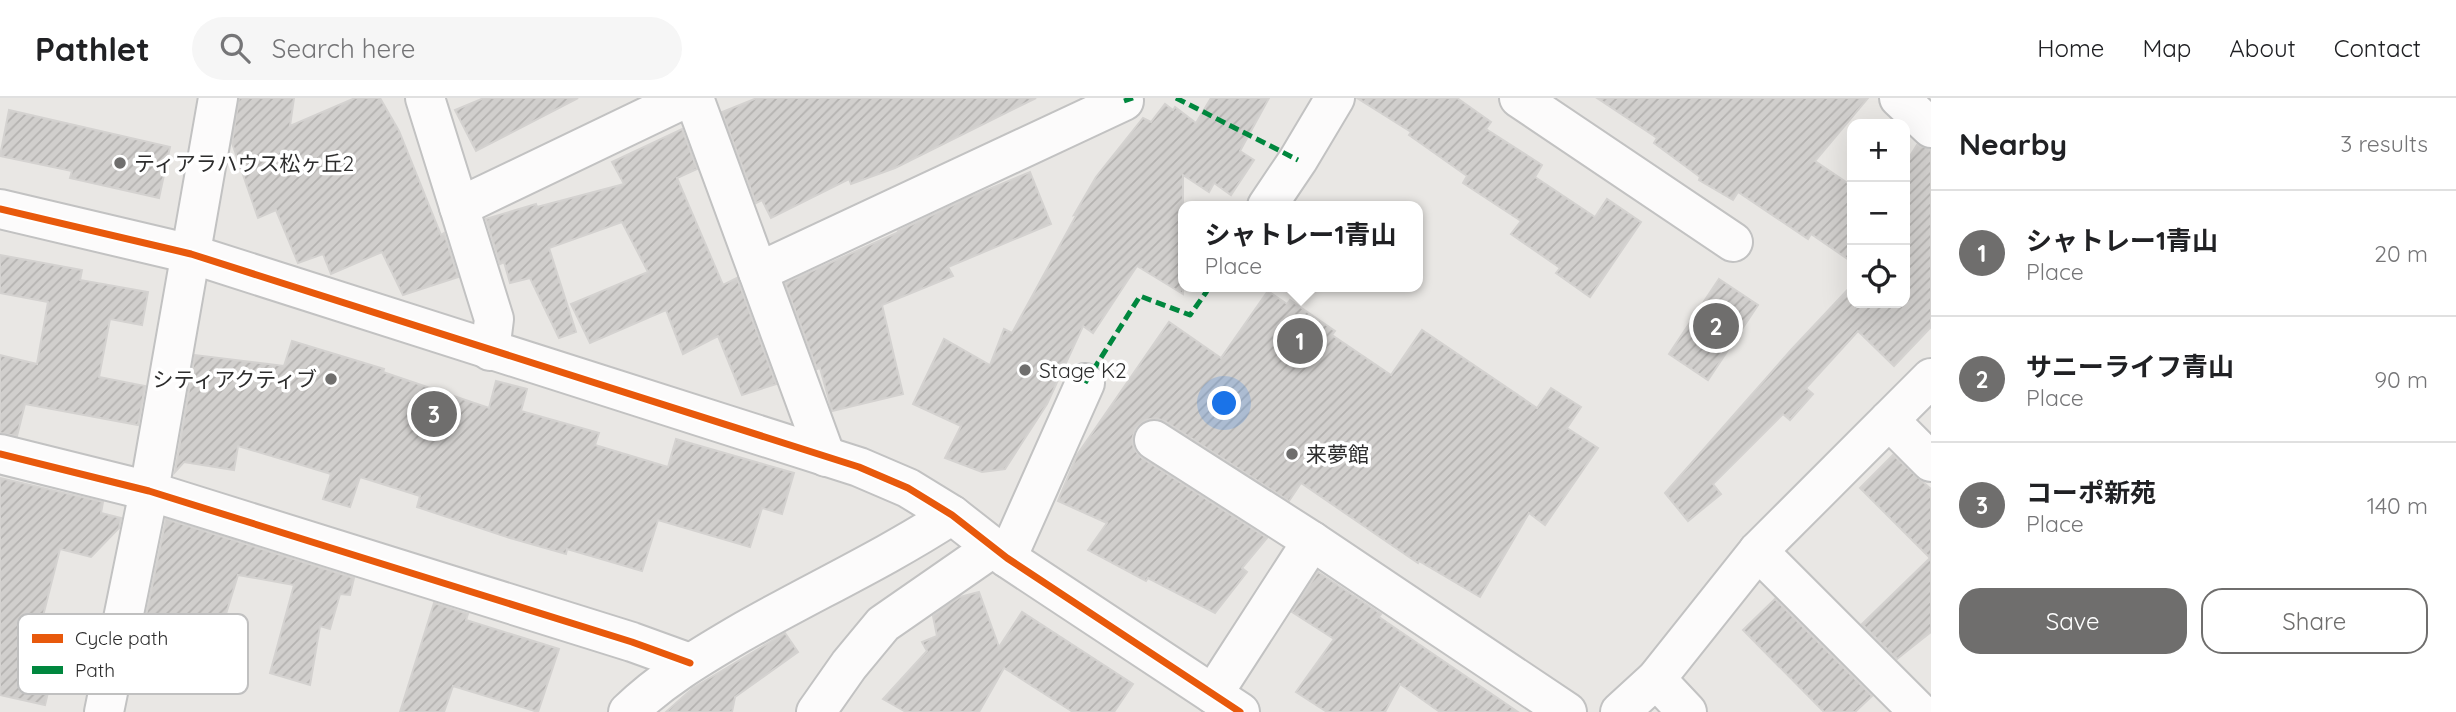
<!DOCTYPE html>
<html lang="en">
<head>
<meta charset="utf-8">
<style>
  body { margin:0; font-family:Quicksand,"Noto Sans JP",sans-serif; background:#f6f6f6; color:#202124 }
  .controls { position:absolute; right:21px; top:21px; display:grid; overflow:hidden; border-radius:14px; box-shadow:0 7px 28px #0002 }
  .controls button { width:63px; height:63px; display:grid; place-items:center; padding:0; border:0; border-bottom:2px solid #e0e0e0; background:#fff; color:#202124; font:35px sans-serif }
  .you { position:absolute; left:1225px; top:306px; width:24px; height:24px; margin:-18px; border:5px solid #fff; border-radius:50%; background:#1a73e8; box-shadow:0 0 0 10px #1a73e833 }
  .badge { display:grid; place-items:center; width:46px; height:46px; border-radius:50%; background:#6f6e6d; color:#fff; font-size:23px; font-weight:700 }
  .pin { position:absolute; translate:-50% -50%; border:4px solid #fff; box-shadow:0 2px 7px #0006 }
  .popup { position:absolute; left:1178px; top:103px; width:245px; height:91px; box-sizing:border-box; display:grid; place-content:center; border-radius:14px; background:#fff; filter:drop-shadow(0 2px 5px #0005); font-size:23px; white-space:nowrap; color:#757577 }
  .popup b { font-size:26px; color:#202124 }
  .popup::after { content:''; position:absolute; left:50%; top:100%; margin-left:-14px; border:14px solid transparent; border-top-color:#fff }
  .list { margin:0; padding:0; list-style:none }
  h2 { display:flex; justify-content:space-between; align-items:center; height:91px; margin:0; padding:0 28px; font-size:30px }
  h2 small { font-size:23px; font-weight:400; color:#757577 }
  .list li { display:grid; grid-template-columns:46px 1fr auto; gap:21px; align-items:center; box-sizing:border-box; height:126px; padding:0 28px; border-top:2px solid #e0e0e0 }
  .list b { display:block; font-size:26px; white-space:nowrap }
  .list p { margin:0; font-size:23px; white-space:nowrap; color:#757577 }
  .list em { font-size:23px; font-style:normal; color:#757577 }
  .actions { display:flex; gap:14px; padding:21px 28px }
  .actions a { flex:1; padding:16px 0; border:2px solid #6f6e6d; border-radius:21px; text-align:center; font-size:24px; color:#6f6e6d }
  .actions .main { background:#6f6e6d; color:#fff }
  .icon { flex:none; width:38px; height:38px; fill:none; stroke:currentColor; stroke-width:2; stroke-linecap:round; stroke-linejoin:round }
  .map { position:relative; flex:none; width:1931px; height:614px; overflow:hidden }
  header { display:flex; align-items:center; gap:42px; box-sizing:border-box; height:98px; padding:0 35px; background:#fff; border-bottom:2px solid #e0e0e0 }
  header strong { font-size:33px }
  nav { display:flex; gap:38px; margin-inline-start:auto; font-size:24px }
  .search { width:490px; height:63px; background:#f6f6f6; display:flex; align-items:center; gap:18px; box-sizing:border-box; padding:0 24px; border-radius:38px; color:#757577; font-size:26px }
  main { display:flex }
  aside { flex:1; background:#fff }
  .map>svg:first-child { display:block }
  .building { fill:url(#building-hatch); stroke:#d4d2d0; stroke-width:2 }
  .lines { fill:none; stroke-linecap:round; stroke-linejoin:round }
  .minor-casing { stroke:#c2c2c2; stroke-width:42 }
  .path { stroke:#c7c7c7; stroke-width:4.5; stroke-dasharray:5 3.5; stroke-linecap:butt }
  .minor { stroke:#fcfbfb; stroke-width:38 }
  .quiet { stroke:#00873e; stroke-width:5; stroke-dasharray:10 5; stroke-linecap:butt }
  .cycleway-casing { stroke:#fff; stroke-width:11 }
  .cycleway { stroke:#e8590c; stroke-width:7 }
  .poi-dot { fill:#6f6e6d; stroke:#fff; stroke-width:2.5 }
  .labels { text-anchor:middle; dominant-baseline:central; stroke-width:7; stroke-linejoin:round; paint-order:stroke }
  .poi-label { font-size:21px; fill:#2d2d2d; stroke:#fff; text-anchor:start }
  .key { fill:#fff; stroke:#c0c0c0; stroke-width:2 }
  .key-label { font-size:19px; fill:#2d2d2d }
</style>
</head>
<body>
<header>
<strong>Pathlet</strong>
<div class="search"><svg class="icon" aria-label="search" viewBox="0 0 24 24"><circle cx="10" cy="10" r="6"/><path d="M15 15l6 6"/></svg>Search here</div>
<nav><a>Home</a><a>Map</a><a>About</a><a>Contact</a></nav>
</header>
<main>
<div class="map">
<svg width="1931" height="614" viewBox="0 0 1931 614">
  <defs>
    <pattern id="building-hatch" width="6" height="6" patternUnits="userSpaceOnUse" patternTransform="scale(1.75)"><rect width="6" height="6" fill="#d1cfcd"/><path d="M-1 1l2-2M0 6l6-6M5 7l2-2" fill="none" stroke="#b4b2b0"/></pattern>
  </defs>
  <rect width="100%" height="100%" fill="#e9e7e4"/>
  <g class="building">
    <path d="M239 0H294L290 28 355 0H380L399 33 441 137 444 135 458 179 403 197 382 154 331 176 323 156 298 165 276 112 258 120 232 45Z"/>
    <path d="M484 0H578L476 53 455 12Z"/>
    <path d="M757 0H1036L895 70 851 86 849 81 771 120 762 102 756 105 722 14Z"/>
    <path d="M1211 0H1269L1240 53 1254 62 1231 97 1214 85 1209 94 1183 77V196L1137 168 1093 235 1083 228 1047 306 1005 371 982 374 945 360 961 328 913 306 944 241 990 267 1004 231 1012 235 1077 116 1074 117 1096 79 1143 20 1151 24 1165 6 1173 12 1175 9 1196 25Z"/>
    <path d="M1357 0H1457L1491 24 1486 31 1542 67 1535 79 1595 119 1607 101 1641 124 1590 199 1556 175 1560 170 1511 136 1521 123 1463 85 1467 78 1409 37 1411 34Z"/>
    <path d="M1597 0H1868L1815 63 1852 88V164L1811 136 1808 141 1738 94 1733 102 1699 82 1700 79 1654 45 1657 40Z"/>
    <path d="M9 12 170 49 159 100 70 80 72 73 0 58Z"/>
    <path d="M682 31 697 71 677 80 723 187 737 180 776 286 742 297 718 238 683 256 666 212 590 245 571 206 648 174 622 124 549 150 576 234 559 240 530 180 510 185 504 164 500 166 486 121 536 106 537 109 624 86 612 64Z"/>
    <path d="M1917 47 1931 51V229L1894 268 1858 233 1806 290 1813 296 1790 322 1783 316 1713 386 1721 396 1688 423 1665 395 1791 252 1852 187V205H1905V66Z"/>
    <path d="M1030 74 1051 126 948 169 953 178 882 207 903 296 832 313 820 270 817 271 785 185 899 134 898 133 970 99Z"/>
    <path d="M0 157 82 172 80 182 148 194 142 227 110 221 99 279 145 288 138 327 25 306 17 338 0 335V257L37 266 48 204 0 195Z"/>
    <path d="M1719 181 1758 207 1708 282 1669 256Z"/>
    <path d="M1268 193 1287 206 1290 202 1335 233 1332 237 1391 277 1422 232 1537 310 1551 290 1581 309 1567 330 1598 350 1545 427 1529 415 1480 499 1419 463 1418 465 1301 385 1289 403 1166 324 1156 320 1145 322 1135 331 1132 342 1134 351 1142 360 1267 440 1242 470 1247 474 1215 515 1148 480 1146 483 1088 452 1107 425 1058 403 1077 357 1169 224 1221 260Z"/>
    <path d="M292 243 384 271 383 274 489 310 496 283 527 291 521 313 599 335 595 347 668 369 676 341 794 375 782 416 762 410 750 449 658 422 642 473 567 451 566 456 510 440 417 409 420 398 360 379 350 409 323 401 331 376 238 348 234 372 184 364 175 374 195 257 284 268Z"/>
    <path d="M1893 357 1931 391V534L1897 561 1862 526 1930 460 1860 390Z"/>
    <path d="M0 380 103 404 101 415 121 420 119 430 91 459 60 451 42 522 64 527 45 607 0 597Z"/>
    <path d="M166 421 354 480 350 497 340 496 330 531 320 528 310 587 270 575 294 487 238 477 213 558 142 537Z"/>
    <path d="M1318 474 1381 516 1379 519 1518 614H1440L1400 586 1385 614H1327L1296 594 1334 541 1292 514Z"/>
    <path d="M979 494 999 549 1022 514 1133 586 1114 614H1073L1004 570 979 614H906L883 601 927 553 922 544 937 538 933 518 960 499Z"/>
    <path d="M1775 501 1872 598 1855 614H1824L1743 532Z"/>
    <path d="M434 505 468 516 466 522 559 551 538 614 453 588 444 614H400Z"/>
    <path d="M785 535 798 554 735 599 732 614H666L693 590Z"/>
  </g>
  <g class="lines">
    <defs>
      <g id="minor">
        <path d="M425 0 494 221 490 253"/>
        <path d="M694 0 826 359"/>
        <path d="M1519 0 1733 144"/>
        <path d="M1899 0 1931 30"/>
        <path d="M1267 108 1298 62 1335 0"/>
        <path d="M459 109 686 0"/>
        <path d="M0 111 191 156 859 369 908 390 952 417 1007 460 1240 614"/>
        <path d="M758 174 1124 3"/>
        <path d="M1889 322 1931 364"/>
        <path d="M1154 342 1312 443 1567 614"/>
        <path d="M0 356 149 393 632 544 690 565"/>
        <path d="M1758 453 1919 614"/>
        <path d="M1007 460 1085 285"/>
        <path d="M1656 581 1687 614"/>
        <path d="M1213 596 1312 443"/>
        <path d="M104 614 149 393 218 0"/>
        <path d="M628 614C661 582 698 560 737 537 808 496 883 462 952 417"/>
        <path d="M816 614 849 567 883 526 994 449"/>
        <path d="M1620 614 1656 581 1758 453 1931 280"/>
      </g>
    </defs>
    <use href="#minor" class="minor-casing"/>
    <path class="path" d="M1207 193 1210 189"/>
    <use href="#minor" class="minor"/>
    <g class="quiet">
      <path d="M1176 0 1298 62"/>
      <path d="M1124 3 1133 0"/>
      <path d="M1085 285 1140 198 1190 217 1207 193"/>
    </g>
    <defs>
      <g id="cycleway">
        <path d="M0 111 191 156 859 369 908 390 952 417 1007 460 1240 614"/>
        <path d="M0 356 149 393 632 544 690 565"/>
      </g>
    </defs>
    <use href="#cycleway" class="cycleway-casing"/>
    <use href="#cycleway" class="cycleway"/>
  </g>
  <g class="poi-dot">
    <circle cx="120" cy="65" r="7"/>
    <circle cx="1025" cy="272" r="7"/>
    <circle cx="331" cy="281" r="7"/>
    <circle cx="1292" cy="356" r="7"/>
  </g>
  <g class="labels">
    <g class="poi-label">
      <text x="134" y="65">ティアラハウス松ヶ丘2</text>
      <text x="1039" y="272">Stage K2</text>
      <text x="317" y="281" text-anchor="end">シティアクティブ</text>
      <text x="1306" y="356">来夢館</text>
    </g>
  </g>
  <rect x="18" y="516" width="230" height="80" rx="10" class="key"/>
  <rect x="32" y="536" width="31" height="9" fill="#e8590c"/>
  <rect x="32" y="568" width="31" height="8" fill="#00873e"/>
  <g class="key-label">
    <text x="75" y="547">Cycle path</text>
    <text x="75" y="579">Path</text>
  </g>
</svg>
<div class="controls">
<button>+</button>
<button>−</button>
<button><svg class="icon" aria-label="locate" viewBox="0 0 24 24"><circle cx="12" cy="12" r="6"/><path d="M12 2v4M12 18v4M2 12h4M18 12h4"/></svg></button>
</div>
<div class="you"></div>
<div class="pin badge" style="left:1300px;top:243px">1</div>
<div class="popup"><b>シャトレー1青山</b>Place</div>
<div class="pin badge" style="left:1716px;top:228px">2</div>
<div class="pin badge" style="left:434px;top:316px">3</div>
</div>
<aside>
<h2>Nearby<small>3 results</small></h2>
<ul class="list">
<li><span class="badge">1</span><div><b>シャトレー1青山</b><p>Place</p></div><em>20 m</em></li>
<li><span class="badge">2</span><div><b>サニーライフ青山</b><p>Place</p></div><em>90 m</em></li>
<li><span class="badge">3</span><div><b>コーポ新苑</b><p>Place</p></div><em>140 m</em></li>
</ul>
<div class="actions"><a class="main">Save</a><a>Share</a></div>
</aside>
</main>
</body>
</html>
